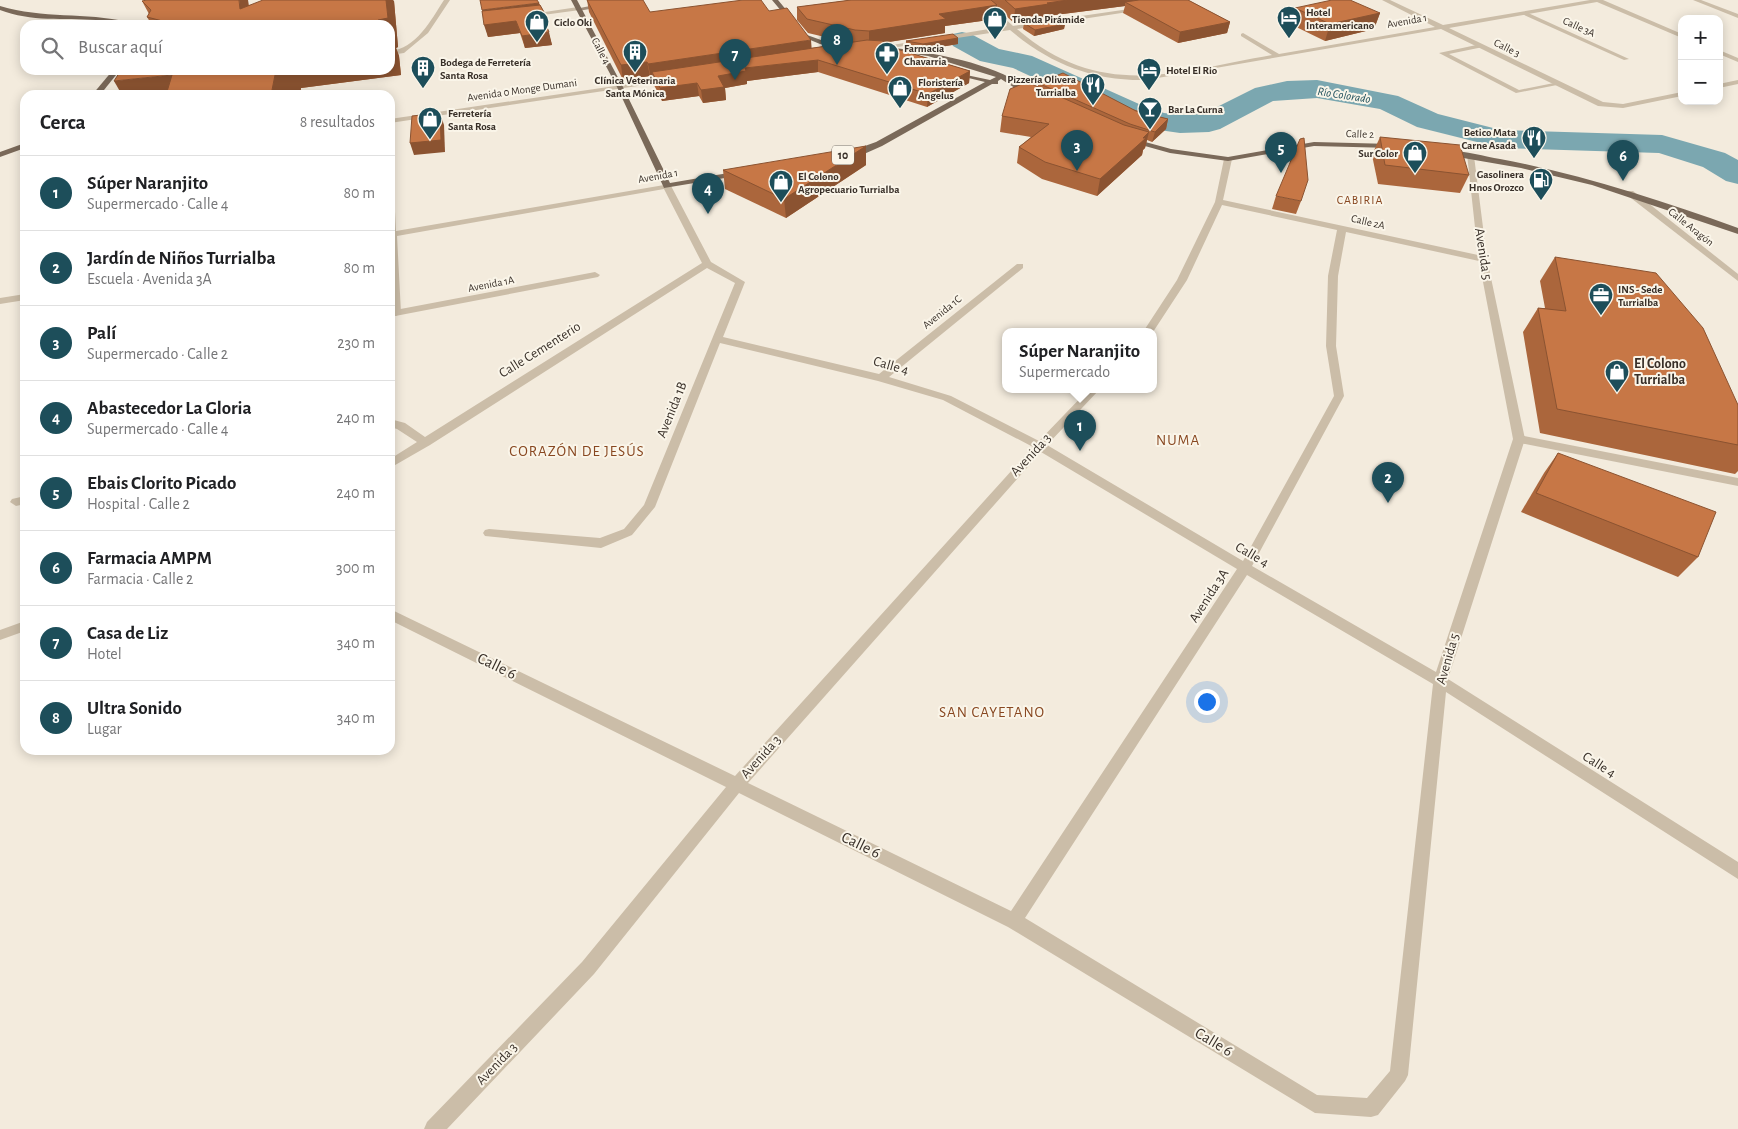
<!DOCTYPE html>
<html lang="es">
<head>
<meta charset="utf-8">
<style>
  body { margin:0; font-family:"Alegreya Sans",sans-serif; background:#f2f2f2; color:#202124 }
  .controls { position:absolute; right:15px; top:15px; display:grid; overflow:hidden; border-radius:10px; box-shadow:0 2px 12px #0003 }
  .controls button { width:45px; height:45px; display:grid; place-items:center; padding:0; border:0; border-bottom:1px solid #e0e0e0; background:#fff; color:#202124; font:25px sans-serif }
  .you { position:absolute; left:1206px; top:701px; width:18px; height:18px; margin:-12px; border:4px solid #fff; border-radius:50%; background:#1a73e8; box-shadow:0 0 0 8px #1a73e833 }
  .badge { display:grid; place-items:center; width:32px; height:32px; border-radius:50%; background:#1d4e5a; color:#fff; font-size:16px; font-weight:700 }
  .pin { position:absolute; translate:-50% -41px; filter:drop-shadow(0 1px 2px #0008) }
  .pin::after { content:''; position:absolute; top:26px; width:18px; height:15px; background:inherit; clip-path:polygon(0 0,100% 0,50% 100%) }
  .popup { position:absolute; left:1002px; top:328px; width:155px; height:65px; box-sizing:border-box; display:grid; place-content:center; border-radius:10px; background:#fff; filter:drop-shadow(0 1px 4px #0005); font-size:16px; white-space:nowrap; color:#757577 }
  .popup b { font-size:19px; color:#202124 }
  .popup::after { content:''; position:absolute; left:50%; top:100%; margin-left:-10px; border:10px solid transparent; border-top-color:#fff }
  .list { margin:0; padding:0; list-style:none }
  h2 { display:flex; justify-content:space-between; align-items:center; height:65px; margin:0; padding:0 20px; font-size:21px }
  h2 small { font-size:16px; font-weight:400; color:#757577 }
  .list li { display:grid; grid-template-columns:32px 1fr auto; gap:15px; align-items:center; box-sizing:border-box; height:75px; padding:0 20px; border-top:1px solid #e0e0e0 }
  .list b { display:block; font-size:19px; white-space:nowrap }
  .list p { margin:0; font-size:16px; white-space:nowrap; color:#757577 }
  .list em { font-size:16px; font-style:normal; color:#757577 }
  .icon { flex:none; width:28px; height:28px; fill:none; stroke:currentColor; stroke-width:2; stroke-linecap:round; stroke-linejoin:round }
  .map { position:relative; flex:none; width:1738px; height:1129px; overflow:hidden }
  .search { position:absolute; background:#fff; box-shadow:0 2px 12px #0003; left:20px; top:20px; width:375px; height:55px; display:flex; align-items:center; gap:12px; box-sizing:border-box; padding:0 18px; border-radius:15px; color:#757577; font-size:19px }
  .panel { position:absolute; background:#fff; box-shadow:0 2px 12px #0003; left:20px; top:90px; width:375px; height:665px; border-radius:15px }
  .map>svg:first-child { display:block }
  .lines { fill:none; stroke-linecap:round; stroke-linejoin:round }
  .river { fill:#7ba7b0; fill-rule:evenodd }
  .lane { fill:#cbbda8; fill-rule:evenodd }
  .street { fill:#cbbda8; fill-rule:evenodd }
  .secondary { fill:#9f8c79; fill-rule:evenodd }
  .primary { fill:#7a6959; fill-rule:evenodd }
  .wall { fill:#ab663c }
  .shaded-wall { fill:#8b5331 }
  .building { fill:#c77746; stroke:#8b5331 }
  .labels { text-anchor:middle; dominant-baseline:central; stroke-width:4; stroke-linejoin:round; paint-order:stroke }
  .far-poi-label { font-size:11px; font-weight:bold; fill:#382f28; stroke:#faf5e9; text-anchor:start }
  .far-street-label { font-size:11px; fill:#382f28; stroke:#faf5e9 }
  .far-water-label { font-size:12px; font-style:italic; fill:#1d4e5a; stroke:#faf5e9 }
  .shield { fill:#faf5e9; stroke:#726a62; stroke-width:1 }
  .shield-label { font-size:12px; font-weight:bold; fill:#382f28 }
  .far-neighbourhood-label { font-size:12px; letter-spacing:1px; fill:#884720; stroke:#faf5e9 }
  .street-label { font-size:14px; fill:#382f28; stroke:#faf5e9 }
  .poi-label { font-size:14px; font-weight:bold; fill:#382f28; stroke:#faf5e9; text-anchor:start }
  .neighbourhood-label { font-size:15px; letter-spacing:1px; fill:#884720; stroke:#faf5e9 }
  .near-street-label { font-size:16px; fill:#382f28; stroke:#faf5e9 }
</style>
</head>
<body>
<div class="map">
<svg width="1738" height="1129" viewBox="0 0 1738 1129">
  <rect width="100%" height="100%" fill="#f3ebdd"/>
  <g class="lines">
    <path class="river" d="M962 32 971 34 999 49 1032 56 1139 104 1164 113 1180 115 1203 114 1255 88 1287 81 1317 80 1398 96 1438 114 1501 130 1662 135 1725 153 1738 160V184L1726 181 1703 167 1659 153 1501 148 1417 127 1380 109 1317 98 1273 101 1220 129 1209 132 1180 133 1159 130 1117 116 1013 68 980 61 953 46 949 40 953 34Z"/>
    <g class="lane">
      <path d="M444 0H450L428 33 404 53 390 55V51C416 49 431 20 444 0Z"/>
      <path d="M1522 12H1526L1629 59 1624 60 1522 14Z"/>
      <path d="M1481 44 1484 46 1483 47 1449 54 1519 90 1559 82 1562 84 1516 93 1439 53Z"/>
      <path d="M595 272 600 275 598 277 390 317V311Z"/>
      <path d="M1519 435 1738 478V486L1515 442 1513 439Z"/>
    </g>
    <g class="street">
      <path d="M978 0H985L1013 26 1143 7 1141 10 1017 29C1101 101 1175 72 1272 55L1241 36V34L1243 33 1279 54 1435 27 1382 0H1390L1443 25 1590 0H1603L1682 34V38L1597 2 1449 28 1603 102 1623 104 1682 92V96L1623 108 1598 106 1441 29 1146 80C1093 81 1050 64 1010 30L871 51 868 49 1007 26Z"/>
      <path d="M1693 0H1701L1738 14V18Z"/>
      <path d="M578 7 580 10 528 17 525 15Z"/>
      <path d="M1719 50 1738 58V62L1719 54Z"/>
      <path d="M669 78 672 80 671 81 390 123V119Z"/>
      <path d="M1738 80V84L1719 88V84Z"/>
      <path d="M1467 154 1474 156 1487 259 1525 439 1448 679 1738 862V879L1446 692 1408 1075 1405 1081 1378 1115 1371 1117 1315 1113 1008 927 739 793 594 974 447 1129H424L427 1122 582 962 726 787 390 620V609L735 776 1033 447 943 400 878 381 720 343 655 507 632 535 601 548 485 536 483 533 485 530 489 529 600 538 624 529 644 505 735 283 707 268 430 445 390 468V459L417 442 397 429 390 427V419L405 423 425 437 702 263 664 189 397 236 401 313 396 316 391 313 390 190 394 192 396 231 670 184 711 262 745 282 723 337 879 374 1017 264H1023V268L889 377 951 396 1039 441 1088 390H1099L1047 445 1243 561 1334 396 1326 346 1328 276 1337 230 1222 205 1187 280 1153 332H1143L1177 280 1215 202 1224 159 1228 157 1232 159 1223 200 1478 255ZM1346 232 1479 261 1513 439 1436 672 1252 566 1344 396 1336 346 1338 276ZM1041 452 1237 569 1011 911 748 783ZM1247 575 1433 684 1390 1071 1367 1098 1317 1095 1025 918Z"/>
      <path d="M1627 191H1633L1738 274V281L1627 195Z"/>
      <path d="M25 294V300L0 304V298Z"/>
      <path d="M25 496V504L16 506 10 502 12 499Z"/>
      <path d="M25 621V631L0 640V630Z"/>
    </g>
    <path class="secondary" d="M605 3 607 6 578 11 575 9Z"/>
    <g class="primary">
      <path d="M571 0H577L623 87 670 183 740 171 744 173 743 175 664 188 617 87Z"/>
      <path d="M772 0H778L807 35 821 40 855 47 852 49 820 44 803 37Z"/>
      <path d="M0 6C43 19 85 12 128 22L130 25C119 25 107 21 96 20 64 18 31 22 0 10Z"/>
      <path d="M887 47C934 53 1001 63 1036 95L1029 97 1001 79 998 81V84H992L882 146 864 154 848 156V152L876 142 985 82 952 74V72L990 80 996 77 928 56 885 50V48Z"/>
      <path d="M113 70H120L100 95H92Z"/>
      <path d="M1127 137 1171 149 1228 157 1314 142 1392 144 1396 146 1392 148 1314 146 1228 161 1170 153 1127 141Z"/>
      <path d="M25 143V148L0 157V152Z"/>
      <path d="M1443 151C1460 149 1483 156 1500 159 1581 174 1660 200 1738 228V234L1592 185 1521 168 1446 155H1443Z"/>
    </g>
  </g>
  <g class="wall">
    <path d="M587 0 650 12 769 11 811 48 850 43 808 33 797 20V7L851 0H1188L1230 22 1227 33 1178 43 1123 13 1125 6 1047 16V18L1014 23 997 8 996 19 945 26V33L883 43 884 45 970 71 969 83 927 107 818 72 747 81V84L725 88 726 100 703 103 699 96 662 101 654 85 653 77 651 78 650 76 623 80 589 12Z"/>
    <path d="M142 1 249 5 394 1 398 47 396 48 399 56 401 75 301 88 300 95H122L390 25H152L147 17 149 14Z"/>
    <path d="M539 3 544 12 547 24H546L552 45 525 48 520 33 488 37 482 11Z"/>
    <path d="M1295 8 1380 13 1374 29 1325 41 1290 24Z"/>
    <path d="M1024 23 1065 24 1064 29 1034 36 1023 29Z"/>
    <path d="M958 38V44L922 50 906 47V41Z"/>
    <path d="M1038 83 1168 119 1166 129 1152 142 1147 140 1145 148 1143 150 1142 155 1097 196 1042 179 1017 163 1019 147 1031 137 1000 132 1002 116 1038 86Z"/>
    <path d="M1380 137 1469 175 1460 193 1378 184 1372 155Z"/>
    <path d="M866 165 786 218 725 189 723 170Z"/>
    <path d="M1276 196 1301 201 1296 214 1272 209Z"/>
    <path d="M1555 257 1738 405V471L1735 474 1540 433 1523 332 1538 308H1545L1540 281Z"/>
    <path d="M1558 453 1698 557 1678 577 1521 512 1544 473Z"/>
  </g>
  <g class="shaded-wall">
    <path d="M239 0H248L252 25 240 9Z"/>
    <path d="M386 0H393L394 1 398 47 396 48 399 56 401 75 301 88 300 95H271L276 70H390V25H377L378 20Z"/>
    <path d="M1068 0H1164L1125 2V6L1047 16V18L1014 23 1015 9 1047 3Z"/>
    <path d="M539 3 540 10 484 17 482 10Z"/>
    <path d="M997 5 996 19 945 26V33L869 45V31L939 14Z"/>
    <path d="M544 12 547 24 544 25 541 13Z"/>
    <path d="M1380 13 1374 29 1325 41 1330 24Z"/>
    <path d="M516 21 520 33 488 37 484 25Z"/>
    <path d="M1230 22 1227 33 1178 43 1180 32Z"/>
    <path d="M1065 24 1064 29 1034 36 1035 30Z"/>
    <path d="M549 32 552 45 525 48 522 36Z"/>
    <path d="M958 38V44L922 50 923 44Z"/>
    <path d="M811 40 812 53 652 72 653 77 651 78 648 64Z"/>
    <path d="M818 60V72L747 81V84L725 88 726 100 703 103 701 90 718 76 745 68Z"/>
    <path d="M647 62 650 76 623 80 621 65Z"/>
    <path d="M970 71 969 83 927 107 928 94Z"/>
    <path d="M172 75 183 95H122L114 81Z"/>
    <path d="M697 83 699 96 662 101 660 88Z"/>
    <path d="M440 113 444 125 445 152 414 155 410 143Z"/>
    <path d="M1168 119 1166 129 1152 142 1155 132Z"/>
    <path d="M1149 132 1145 148 1143 150 1142 155 1097 196 1100 179Z"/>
    <path d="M866 146V165L786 218 784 199Z"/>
  </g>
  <g class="building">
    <path d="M147 0H239L240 9 263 0H386L388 18 378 20 377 25H178L147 17 151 10 142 1Z"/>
    <path d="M480 0H537L539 3 482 10Z"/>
    <path d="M587 0H643L650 12 743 0H761L769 11 787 8 811 40 648 64 647 62 621 65Z"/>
    <path d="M851 0H991L997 5 939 14 946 19 869 31 855 30 807 19 797 7Z"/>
    <path d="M1005 0H1068L1047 3 1049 4 1015 9Z"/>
    <path d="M1139 0H1188L1230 22 1180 32 1125 2Z"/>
    <path d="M1332 0H1350L1380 13 1330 24 1295 8Z"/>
    <path d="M540 5 544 12 541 13 549 32 522 36 516 21 484 25 482 11Z"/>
    <path d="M1056 18 1065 24 1035 30 1024 23Z"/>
    <path d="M953 34 958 38 923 44 906 41Z"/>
    <path d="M867 40 883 41 884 44H880L970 71 928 94 818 60 745 68 746 71 718 76 724 87 701 90 697 83 660 88 652 72Z"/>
    <path d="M121 70H276L271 95H166L172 75 114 81Z"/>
    <path d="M1063 73 1136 111 1168 119 1155 132 1130 124 1038 83Z"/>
    <path d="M1027 82 1124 125 1149 132 1143 138H1146L1100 179 1045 162 1019 147 1049 124 1002 116 1010 89Z"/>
    <path d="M440 113 441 140 410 143 412 116Z"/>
    <path d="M1380 137 1460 145 1469 175 1385 165Z"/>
    <path d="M1304 138 1308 180 1301 201 1276 196 1300 139Z"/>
    <path d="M866 146 784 199 723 170Z"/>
    <path d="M1555 257 1656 273 1703 328 1738 405V445L1557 409 1538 308 1566 311Z"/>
    <path d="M1558 453 1716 512 1698 557 1536 493Z"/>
  </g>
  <defs>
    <symbol id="hotel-pin" viewBox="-11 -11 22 30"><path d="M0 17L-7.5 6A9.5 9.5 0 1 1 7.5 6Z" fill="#1d4e5a" stroke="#faf5e9"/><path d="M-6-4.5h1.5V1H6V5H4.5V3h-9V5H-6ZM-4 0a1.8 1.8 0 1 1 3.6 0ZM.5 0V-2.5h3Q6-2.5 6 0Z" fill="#fff"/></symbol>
    <symbol id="shop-pin" viewBox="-11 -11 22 30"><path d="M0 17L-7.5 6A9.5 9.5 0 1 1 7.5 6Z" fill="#1d4e5a" stroke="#faf5e9"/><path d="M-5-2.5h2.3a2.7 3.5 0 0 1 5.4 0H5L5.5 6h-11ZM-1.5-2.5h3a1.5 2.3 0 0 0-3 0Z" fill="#fff"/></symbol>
    <symbol id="building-pin" viewBox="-11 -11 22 30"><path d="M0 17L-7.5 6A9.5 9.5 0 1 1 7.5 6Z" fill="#1d4e5a" stroke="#faf5e9"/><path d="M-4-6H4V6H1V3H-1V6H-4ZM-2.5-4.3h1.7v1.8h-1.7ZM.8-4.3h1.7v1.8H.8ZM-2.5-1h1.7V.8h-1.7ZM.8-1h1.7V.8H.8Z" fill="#fff"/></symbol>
    <symbol id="pharmacy-pin" viewBox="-11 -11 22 30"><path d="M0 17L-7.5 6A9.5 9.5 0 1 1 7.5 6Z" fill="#1d4e5a" stroke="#faf5e9"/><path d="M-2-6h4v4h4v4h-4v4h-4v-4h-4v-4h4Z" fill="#fff"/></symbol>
    <symbol id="restaurant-pin" viewBox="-11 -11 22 30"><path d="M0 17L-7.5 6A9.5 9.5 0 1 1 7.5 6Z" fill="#1d4e5a" stroke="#faf5e9"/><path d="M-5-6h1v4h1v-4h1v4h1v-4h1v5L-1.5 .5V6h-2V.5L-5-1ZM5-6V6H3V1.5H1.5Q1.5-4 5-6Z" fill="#fff"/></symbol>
    <symbol id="bar-pin" viewBox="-11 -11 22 30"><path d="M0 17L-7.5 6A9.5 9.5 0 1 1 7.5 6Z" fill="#1d4e5a" stroke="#faf5e9"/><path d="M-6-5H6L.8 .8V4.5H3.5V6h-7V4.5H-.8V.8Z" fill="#fff"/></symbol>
    <symbol id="fuel-pin" viewBox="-11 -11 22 30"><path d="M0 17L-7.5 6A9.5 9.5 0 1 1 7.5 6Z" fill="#1d4e5a" stroke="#faf5e9"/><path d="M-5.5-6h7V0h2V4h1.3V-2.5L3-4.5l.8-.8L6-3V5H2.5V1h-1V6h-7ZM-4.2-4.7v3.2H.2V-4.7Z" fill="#fff"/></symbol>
    <symbol id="office-pin" viewBox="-11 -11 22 30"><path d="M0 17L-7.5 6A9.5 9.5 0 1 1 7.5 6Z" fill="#1d4e5a" stroke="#faf5e9"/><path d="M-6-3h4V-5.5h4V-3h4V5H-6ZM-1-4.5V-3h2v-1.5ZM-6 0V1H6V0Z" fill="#fff"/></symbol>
  </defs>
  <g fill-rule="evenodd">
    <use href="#hotel-pin" x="1275" y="4" width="28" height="38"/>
    <use href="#shop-pin" x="981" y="5" width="28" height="38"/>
    <use href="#shop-pin" x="523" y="8" width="28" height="38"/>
    <use href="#building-pin" x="621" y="38" width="28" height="38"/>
    <use href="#pharmacy-pin" x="873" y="40" width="28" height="38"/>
    <use href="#building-pin" x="409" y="54" width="28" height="38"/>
    <use href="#hotel-pin" x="1135" y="56" width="28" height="38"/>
    <use href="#restaurant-pin" x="1079" y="71" width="28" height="38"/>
    <use href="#shop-pin" x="886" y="74" width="28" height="38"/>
    <use href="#bar-pin" x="1136" y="95" width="28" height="38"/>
    <use href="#shop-pin" x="416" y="105" width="28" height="38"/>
    <use href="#restaurant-pin" x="1520" y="124" width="28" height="38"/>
    <use href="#shop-pin" x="1401" y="139" width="28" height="38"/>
    <use href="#fuel-pin" x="1527" y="166" width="28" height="38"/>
    <use href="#shop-pin" x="767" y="168" width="28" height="38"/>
    <use href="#office-pin" x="1587" y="281" width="28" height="38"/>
    <use href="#shop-pin" x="1603" y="358" width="28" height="38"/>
  </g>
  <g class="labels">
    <g class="far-poi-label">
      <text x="1306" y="12">Hotel<tspan x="1306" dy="13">Interamericano</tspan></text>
      <text x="1012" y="19">Tienda Pirámide</text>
      <text x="554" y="22">Ciclo Oki</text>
      <text x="904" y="48">Farmacia<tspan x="904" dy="13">Chavarria</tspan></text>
      <text x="440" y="62">Bodega de Ferretería<tspan x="440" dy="13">Santa Rosa</tspan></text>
      <text x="1166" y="70">Hotel El Rio</text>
      <text x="1076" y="79" text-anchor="end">Pizzería Olivera<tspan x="1076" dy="13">Turrialba</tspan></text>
      <text x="635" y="80" text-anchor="middle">Clínica Veterinaria<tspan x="635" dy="13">Santa Mónica</tspan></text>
      <text x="918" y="82">Floristería<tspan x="918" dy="13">Angelus</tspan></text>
      <text x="1168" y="109">Bar La Curna</text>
      <text x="448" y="113">Ferretería<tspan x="448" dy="13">Santa Rosa</tspan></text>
      <text x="1516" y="132" text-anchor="end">Betico Mata<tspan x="1516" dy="13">Carne Asada</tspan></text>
      <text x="1398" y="153" text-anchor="end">Sur Color</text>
      <text x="1524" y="174" text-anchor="end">Gasolinera<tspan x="1524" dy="13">Hnos Orozco</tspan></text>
      <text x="798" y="176">El Colono<tspan x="798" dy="13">Agropecuario Turrialba</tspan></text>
      <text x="1618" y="289">INS - Sede<tspan x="1618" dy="13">Turrialba</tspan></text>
    </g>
    <g class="far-street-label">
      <text transform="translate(1407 21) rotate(-10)">Avenida 1</text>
      <text transform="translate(1579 27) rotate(24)">Calle 3A</text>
      <text transform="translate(1507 48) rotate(26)">Calle 3</text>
      <text transform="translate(601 51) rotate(62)">Calle 4</text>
      <text transform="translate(522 90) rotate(-8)">Avenida 0 Monge Dumani</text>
      <text transform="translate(1360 134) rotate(2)">Calle 2</text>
      <text transform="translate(658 176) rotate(-10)">Avenida 1</text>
      <text transform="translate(1368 222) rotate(13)">Calle 2A</text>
      <text transform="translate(1691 227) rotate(38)">Calle Aragón</text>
      <text transform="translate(491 284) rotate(-11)">Avenida 1A</text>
      <text transform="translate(942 312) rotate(-39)">Avenida 1C</text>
    </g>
    <g class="far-water-label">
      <text transform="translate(1344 95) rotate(9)">Río Colorado</text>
    </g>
    <rect class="shield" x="832" y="145.5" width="22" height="19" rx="4"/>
    <g class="shield-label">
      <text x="843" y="155">10</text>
    </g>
    <g class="far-neighbourhood-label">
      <text x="1360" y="200">CABIRIA</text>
    </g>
    <g class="street-label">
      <text transform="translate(1483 254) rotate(81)">Avenida 5</text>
      <text transform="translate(540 350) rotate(-32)">Calle Cementerio</text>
      <text transform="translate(891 366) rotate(16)">Calle 4</text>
      <text transform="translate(672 410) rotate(-68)">Avenida 1B</text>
      <text transform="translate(1031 455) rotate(-47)">Avenida 3</text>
      <text transform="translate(1252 555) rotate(30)">Calle 4</text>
      <text transform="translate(1209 596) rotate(-57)">Avenida 3A</text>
      <text transform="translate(1448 659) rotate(-74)">Avenida 5</text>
      <text transform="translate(761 757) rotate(-48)">Avenida 3</text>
      <text transform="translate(1599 765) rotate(32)">Calle 4</text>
      <text transform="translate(497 1064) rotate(-46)">Avenida 3</text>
    </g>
    <g class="poi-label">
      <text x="1634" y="364">El Colono<tspan x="1634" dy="16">Turrialba</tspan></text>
    </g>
    <g class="neighbourhood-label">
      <text x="1178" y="440">NUMA</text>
      <text x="577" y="451">CORAZÓN DE JESÚS</text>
      <text x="992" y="712">SAN CAYETANO</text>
    </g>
    <g class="near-street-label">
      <text transform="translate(497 666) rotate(26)">Calle 6</text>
      <text transform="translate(861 845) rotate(26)">Calle 6</text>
      <text transform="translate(1214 1042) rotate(31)">Calle 6</text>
    </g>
  </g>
</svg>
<div class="controls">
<button>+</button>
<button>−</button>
</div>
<div class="you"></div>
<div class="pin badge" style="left:1080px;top:451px">1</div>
<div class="popup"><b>Súper Naranjito</b>Supermercado</div>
<div class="pin badge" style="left:1388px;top:503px">2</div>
<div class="pin badge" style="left:1077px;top:171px">3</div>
<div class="pin badge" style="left:708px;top:214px">4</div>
<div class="pin badge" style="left:1281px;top:173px">5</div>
<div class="pin badge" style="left:1623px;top:181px">6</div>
<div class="pin badge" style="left:735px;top:80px">7</div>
<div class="pin badge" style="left:837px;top:65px">8</div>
<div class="search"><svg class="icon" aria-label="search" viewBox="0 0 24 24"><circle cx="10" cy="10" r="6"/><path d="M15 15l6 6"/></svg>Buscar aquí</div>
<section class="panel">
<h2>Cerca<small>8 resultados</small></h2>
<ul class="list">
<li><span class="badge">1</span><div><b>Súper Naranjito</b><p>Supermercado · Calle 4</p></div><em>80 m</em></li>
<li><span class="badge">2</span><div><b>Jardín de Niños Turrialba</b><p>Escuela · Avenida 3A</p></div><em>80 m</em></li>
<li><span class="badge">3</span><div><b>Palí</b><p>Supermercado · Calle 2</p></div><em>230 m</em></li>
<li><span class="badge">4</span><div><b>Abastecedor La Gloria</b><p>Supermercado · Calle 4</p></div><em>240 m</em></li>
<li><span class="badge">5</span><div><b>Ebais Clorito Picado</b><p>Hospital · Calle 2</p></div><em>240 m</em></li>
<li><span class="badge">6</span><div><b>Farmacia AMPM</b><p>Farmacia · Calle 2</p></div><em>300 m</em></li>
<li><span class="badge">7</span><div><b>Casa de Liz</b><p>Hotel</p></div><em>340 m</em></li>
<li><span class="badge">8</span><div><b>Ultra Sonido</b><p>Lugar</p></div><em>340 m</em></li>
</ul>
</section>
</div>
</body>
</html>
